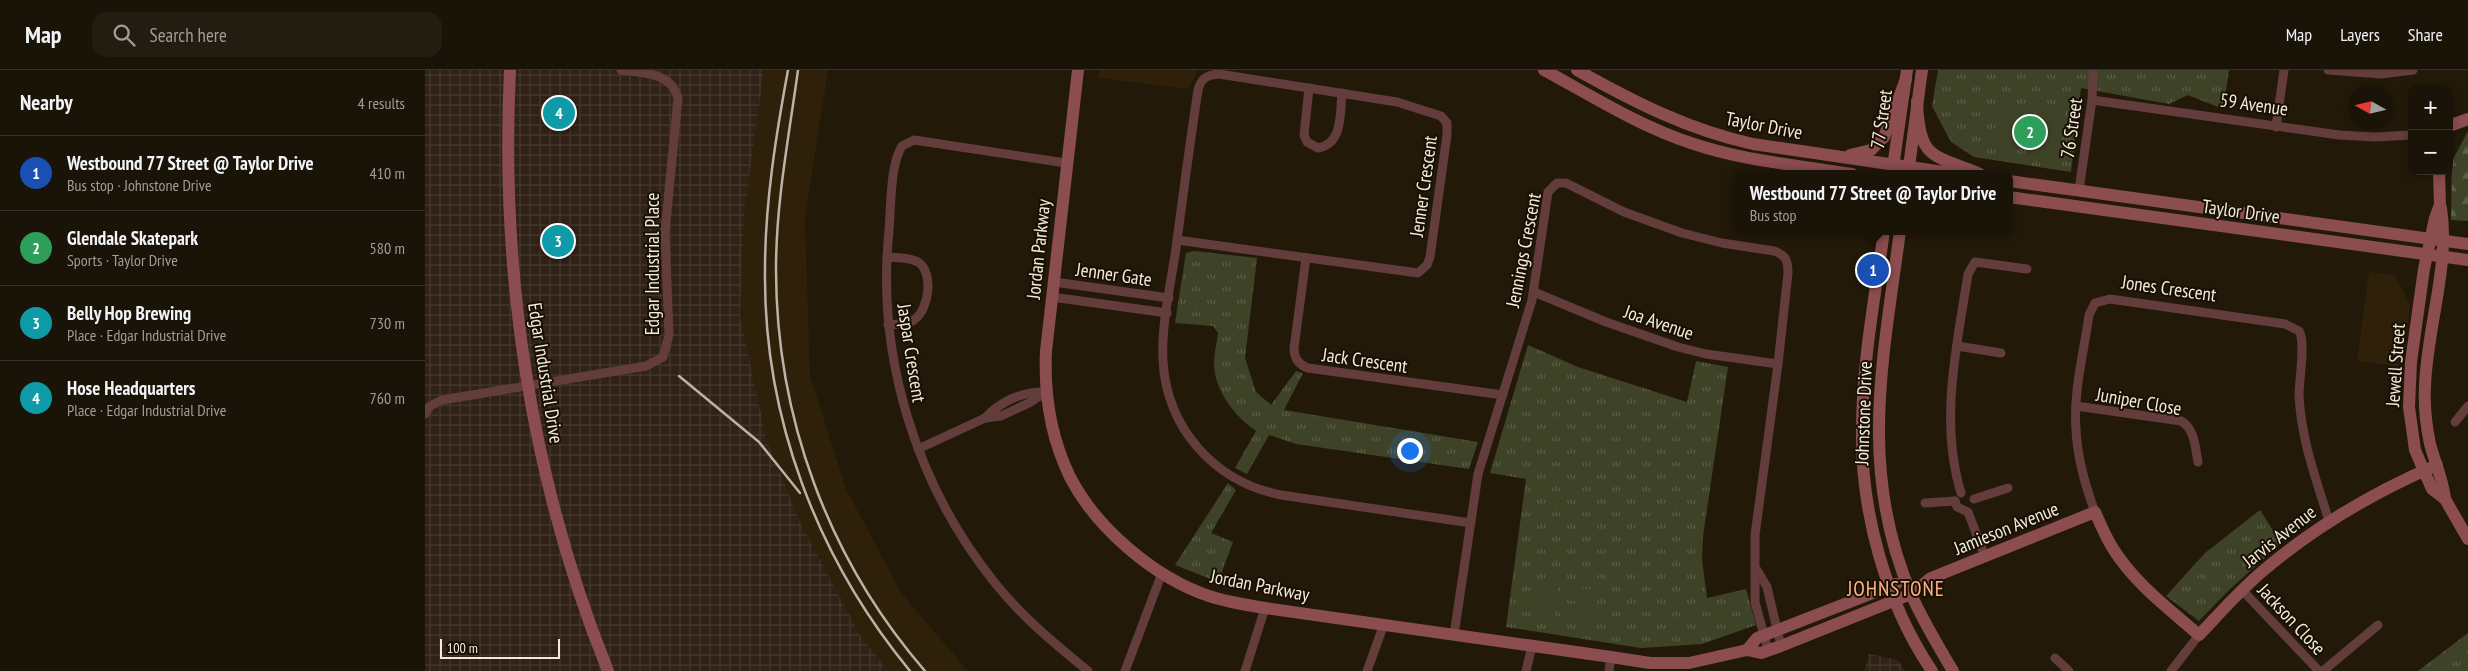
<!DOCTYPE html>
<html lang="en">
<head>
<meta charset="utf-8">
<style>
  body { margin:0; font-family:"PT Sans Narrow",sans-serif; background:#231c11; color:#f1f3f6 }
  .controls { position:absolute; right:15px; top:15px; display:grid; overflow:hidden; border-radius:10px; box-shadow:0 2px 8px #0003 }
  .controls button { width:45px; height:45px; display:grid; place-items:center; padding:0; border:0; border-bottom:1px solid #383228; background:#1a1307; color:#f1f3f6; font:25px sans-serif }
  .compass { position:absolute; left:1923px; top:15px; width:45px; height:45px; border-radius:50%; background:#1a1307; box-shadow:0 2px 8px #0003; rotate:278deg }
  .scale { position:absolute; left:15px; bottom:12px; width:120px; box-sizing:border-box; padding-left:5px; border:2px solid #f2ebe1; border-top:0; font-size:14px; line-height:18px; white-space:nowrap; color:#f2ebe1; -webkit-text-stroke:4px #191002; paint-order:stroke }
  .you { position:absolute; left:984px; top:380px; width:18px; height:18px; margin:-12px; border:4px solid #fff; border-radius:50%; background:#1a73e8; box-shadow:0 0 0 8px #1a73e833 }
  .badge { display:grid; place-items:center; width:32px; height:32px; border-radius:50%; background:#efa377; color:#fff; font-size:16px; font-weight:700 }
  .pin { position:absolute; translate:-50% -50%; border:2px solid #fff; box-shadow:0 1px 5px #0006 }
  .popup { position:absolute; left:1308px; top:100px; width:280px; height:65px; box-sizing:border-box; display:grid; place-content:center; border-radius:10px; background:#1a1307; filter:drop-shadow(0 1px 4px #0005); font-size:16px; white-space:nowrap; color:#9f9e9b }
  .popup b { font-size:19px; color:#f1f3f6 }
  .popup::after { content:''; position:absolute; left:50%; top:100%; margin-left:-10px; border:10px solid transparent; border-top-color:#1a1307 }
  .list { margin:0; padding:0; list-style:none }
  h2 { display:flex; justify-content:space-between; align-items:center; height:65px; margin:0; padding:0 20px; font-size:21px }
  h2 small { font-size:16px; font-weight:400; color:#9f9e9b }
  .list li { display:grid; grid-template-columns:32px 1fr auto; gap:15px; align-items:center; box-sizing:border-box; height:75px; padding:0 20px; border-top:1px solid #383228 }
  .list b { display:block; font-size:19px; white-space:nowrap }
  .list p { margin:0; font-size:16px; white-space:nowrap; color:#9f9e9b }
  .list em { font-size:16px; font-style:normal; color:#9f9e9b }
  .icon { flex:none; width:28px; height:28px; fill:none; stroke:currentColor; stroke-width:2; stroke-linecap:round; stroke-linejoin:round }
  .map { position:relative; flex:none; width:2043px; height:601px; overflow:hidden }
  header { display:flex; align-items:center; gap:30px; box-sizing:border-box; height:70px; padding:0 25px; background:#1a1307; border-bottom:1px solid #383228 }
  header strong { font-size:24px }
  nav { display:flex; gap:28px; margin-inline-start:auto; font-size:18px }
  .search { width:350px; height:45px; background:#231c11; display:flex; align-items:center; gap:12px; box-sizing:border-box; padding:0 18px; border-radius:15px; color:#9f9e9b; font-size:19px }
  main { display:flex }
  aside { flex:1; background:#1a1307 }
  .map>svg:first-child { display:block }
  .built { fill:#2e2009 }
  .industrial { fill:url(#industrial-grid) }
  .forest { fill:url(#forest-firs) }
  .park { fill:url(#park-tufts) }
  .garden { fill:#3e4328 }
  .lines { fill:none; stroke-linecap:round; stroke-linejoin:round }
  .street { stroke:#633c3c; stroke-width:9 }
  .secondary { stroke:#8b4d4f; stroke-width:12 }
  .rail { stroke:#bbb3a7; stroke-width:2.5 }
  .labels { text-anchor:middle; dominant-baseline:central; stroke-width:4; stroke-linejoin:round; paint-order:stroke }
  .street-label { font-size:19px; fill:#f2ebe1; stroke:#191002 }
  .quarter-label { font-size:21px; letter-spacing:1px; fill:#fab38a; stroke:#191002 }
</style>
</head>
<body>
<header>
<strong>Map</strong>
<div class="search"><svg class="icon" aria-label="search" viewBox="0 0 24 24"><circle cx="10" cy="10" r="6"/><path d="M15 15l6 6"/></svg>Search here</div>
<nav><a>Map</a><a>Layers</a><a>Share</a></nav>
</header>
<main>
<aside>
<h2>Nearby<small>4 results</small></h2>
<ul class="list">
<li><span class="badge" style="background:#1a4fb4">1</span><div><b>Westbound 77 Street @ Taylor Drive</b><p>Bus stop · Johnstone Drive</p></div><em>410 m</em></li>
<li><span class="badge" style="background:#2e9e5b">2</span><div><b>Glendale Skatepark</b><p>Sports · Taylor Drive</p></div><em>580 m</em></li>
<li><span class="badge" style="background:#0f9aa8">3</span><div><b>Belly Hop Brewing</b><p>Place · Edgar Industrial Drive</p></div><em>730 m</em></li>
<li><span class="badge" style="background:#0f9aa8">4</span><div><b>Hose Headquarters</b><p>Place · Edgar Industrial Drive</p></div><em>760 m</em></li>
</ul>
</aside>
<div class="map">
<svg width="2043" height="601" viewBox="0 0 2043 601">
  <defs>
    <pattern id="industrial-grid" width="8" height="8" patternUnits="userSpaceOnUse" patternTransform="scale(1.25)"><rect width="8" height="8" fill="#312217"/><path d="M0 4h8M4 0v8" fill="none" stroke="#45382d"/></pattern>
    <pattern id="forest-firs" width="22" height="20" patternUnits="userSpaceOnUse" patternTransform="scale(1.25)"><rect width="22" height="20" fill="#3e4328"/><path d="M5 1l3.5 6h-7zM16 11l3.5 6h-7z" fill="#5a5e47"/></pattern>
    <pattern id="park-tufts" width="24" height="20" patternUnits="userSpaceOnUse" patternTransform="scale(1.25)"><rect width="24" height="20" fill="#3e4328"/><path d="M3 7l-1-3M5 7V3M7 7l1-3M15 17l-1-3M17 17v-4M19 17l1-3" fill="none" stroke="#5a5e47"/></pattern>
  </defs>
  <rect width="100%" height="100%" fill="#231909"/>
  <g class="built">
    <path d="M339 0H403L380 148 385 305 421 419 477 524 543 601H463L435 565 376 454 342 371 315 247 319 146Z"/>
    <path d="M674 0H773L764 19 673 8Z"/>
    <path d="M1944 202 1970 205 1985 235 1978 297 1932 291Z"/>
  </g>
  <g class="industrial">
    <path d="M0 0H339L319 146 315 247 342 371 376 454 435 565 463 601H0Z"/>
    <path d="M1444 584 1473 590 1480 601H1439Z"/>
  </g>
  <path class="forest" d="M2043 61V151L2026 150 2027 91Z"/>
  <g class="park">
    <path d="M1513 0H1804L1798 39 1763 25 1744 34 1656 18 1646 102 1549 87 1526 72 1507 36Z"/>
    <path d="M769 181 832 188 820 288 831 322 846 335 871 301 878 303 859 340 1053 372 1044 399 871 374 844 365 822 404 810 398 831 361C810 346 790 322 789 294 789 284 792 273 793 263L788 256 750 253 761 183Z"/>
    <path d="M1103 275 1153 297 1262 332 1271 291 1303 297 1278 466 1277 490 1282 528 1321 519 1331 555 1277 574 1216 578 1081 557 1101 409 1065 403Z"/>
    <path d="M803 413 811 420 786 463 808 472 793 512 750 495Z"/>
    <path d="M1835 440 1856 473 1804 520 1774 551 1741 526 1780 483Z"/>
    <path d="M2043 563V601H1993Z"/>
  </g>
  <g class="garden">
    <path d="M1573 32 1596 35 1607 42 1631 38 1638 39 1641 47H1638L1634 87 1624 90 1622 86 1596 76 1587 81 1578 77 1574 69V50L1567 42 1568 36Z"/>
    <path d="M1116 508 1134 511 1128 550 1110 547Z"/>
    <path d="M1145 517 1174 521 1172 534 1143 530Z"/>
    <path d="M1143 534 1171 538 1169 551 1141 547Z"/>
  </g>
  <g class="lines">
    <g class="street">
      <path d="M1903 0 1956 4 1988 0"/>
      <path d="M884 18 879 65 882 72 893 78C918 74 915 43 917 23"/>
      <path d="M1667 30 1914 65 1950 67 1987 65"/>
      <path d="M1851 57 1859 0"/>
      <path d="M641 93 489 70 477 76C465 94 466 138 464 161 451 286 491 415 570 513 597 547 630 574 663 601"/>
      <path d="M1654 120 1667 30 1668 0"/>
      <path d="M752 170 993 203 1002 195 1005 187 1022 65V53L1016 46 972 32 794 4C782 5 776 8 773 20 765 72 758 125 751 178 746 214 736 254 738 291 742 359 790 412 856 425L1046 453"/>
      <path d="M462 187C471 188 484 187 493 192 509 202 504 239 490 249 483 255 472 254 463 255"/>
      <path d="M881 188 869 278C869 288 874 295 883 298L1078 325"/>
      <path d="M629 212 744 228"/>
      <path d="M1109 222 1181 252 1253 277 1281 284 1353 294"/>
      <path d="M627 227 742 243"/>
      <path d="M1532 276 1576 283"/>
      <path d="M1651 336 1756 351C1770 359 1770 377 1773 392"/>
      <path d="M0 344 5 336 17 330 221 296 238 287 244 265 240 162 253 28C246 2 218 3 196 0"/>
      <path d="M560 348C576 331 598 321 621 322"/>
      <path d="M2030 352 2043 336"/>
      <path d="M493 379 560 348 576 346 604 333 621 322"/>
      <path d="M1536 423C1514 351 1532 275 1543 204L1550 192 1602 199"/>
      <path d="M1549 429 1583 418"/>
      <path d="M1530 431 1532 437 1543 442 1560 487"/>
      <path d="M1500 433 1530 431"/>
      <path d="M1670 442C1660 415 1652 388 1651 359 1648 322 1659 282 1664 245L1670 233 1685 229 1860 254 1874 261C1881 272 1874 310 1874 325 1876 369 1891 409 1904 451"/>
      <path d="M1332 500 1342 517 1356 576"/>
      <path d="M1817 520 1894 601"/>
      <path d="M1029 565 1053 404 1107 230 1123 122 1132 113H1141L1199 142 1257 163 1297 173 1349 181C1361 185 1363 191 1363 203L1353 294 1330 465V532L1343 580"/>
      <path d="M1630 588 1644 601"/>
      <path d="M700 601 737 503"/>
      <path d="M820 601 840 538"/>
      <path d="M942 601 959 554"/>
      <path d="M1101 601 1107 576"/>
      <path d="M1184 601 1186 587"/>
      <path d="M1746 601 1774 565"/>
      <path d="M1898 601 1953 555"/>
    </g>
    <g class="secondary">
      <path d="M85 0C75 205 106 410 183 601"/>
      <path d="M653 0 621 281C619 324 626 368 645 407 671 458 730 508 784 526 802 532 821 535 840 538L1186 587 1225 593H1264L1322 580 1336 583 1356 576 1486 524 1506 508 1670 442C1675 453 1680 466 1687 477 1709 513 1743 538 1774 565 1795 543 1815 520 1839 500 1891 456 1949 422 2012 395"/>
      <path d="M1119 0C1167 26 1214 56 1266 73 1318 91 1373 95 1427 104"/>
      <path d="M1152 0C1209 32 1264 60 1328 74L1532 104"/>
      <path d="M1492 31C1494 89 1506 84 1555 104"/>
      <path d="M2024 56 2043 49"/>
      <path d="M1425 85 1446 80 1459 67 1481 9"/>
      <path d="M2014 101 2015 135 2010 148 1999 199 1986 292 1984 337 1990 380 1999 401 2007 419 2020 429 2043 469"/>
      <path d="M1467 104 1482 0"/>
      <path d="M1483 104 1497 0"/>
      <path d="M1584 111 2043 174"/>
      <path d="M1584 127 2043 190"/>
      <path d="M2016 138C2025 197 2002 257 2000 316 1999 335 2001 355 2005 374 2010 393 2018 409 2020 429"/>
      <path d="M1459 161C1450 227 1437 294 1437 361 1436 443 1461 533 1507 601"/>
      <path d="M1475 161C1458 290 1433 399 1486 524 1498 551 1513 576 1528 601"/>
      <path d="M1322 580 1332 568 1471 514"/>
    </g>
    <g class="rail">
      <path d="M363 0C351 65 340 133 340 199 338 347 392 488 485 601"/>
      <path d="M373 0C364 66 351 132 351 199 351 347 403 489 500 601"/>
      <path d="M254 306 334 372 375 423"/>
    </g>
  </g>
  <g class="labels">
    <g class="street-label">
      <text transform="translate(1829 34) rotate(8)">59 Avenue</text>
      <text transform="translate(1456 49) rotate(-82)">77 Street</text>
      <text transform="translate(1339 55) rotate(11)">Taylor Drive</text>
      <text transform="translate(1646 58) rotate(-82)">76 Street</text>
      <text transform="translate(998 116) rotate(-82)">Jenner Crescent</text>
      <text transform="translate(1816 141) rotate(8)">Taylor Drive</text>
      <text transform="translate(613 179) rotate(-84)">Jordan Parkway</text>
      <text transform="translate(1098 180) rotate(-79)">Jennings Crescent</text>
      <text transform="translate(227 194) rotate(-90)">Edgar Industrial Place</text>
      <text transform="translate(689 204) rotate(8)">Jenner Gate</text>
      <text transform="translate(1744 218) rotate(8)">Jones Crescent</text>
      <text transform="translate(1234 252) rotate(19)">Joa Avenue</text>
      <text transform="translate(487 283) rotate(81)">Jaspar Crescent</text>
      <text transform="translate(940 290) rotate(8)">Jack Crescent</text>
      <text transform="translate(1970 295) rotate(-86)">Jewell Street</text>
      <text transform="translate(121 303) rotate(81)">Edgar Industrial Drive</text>
      <text transform="translate(1714 331) rotate(10)">Juniper Close</text>
      <text transform="translate(1438 343) rotate(-88)">Johnstone Drive</text>
      <text transform="translate(1581 458) rotate(-22)">Jamieson Avenue</text>
      <text transform="translate(1854 466) rotate(-38)">Jarvis Avenue</text>
      <text transform="translate(835 515) rotate(11)">Jordan Parkway</text>
      <text transform="translate(1867 549) rotate(47)">Jackson Close</text>
    </g>
    <g class="quarter-label">
      <text x="1471" y="518">JOHNSTONE</text>
    </g>
  </g>
</svg>
<div class="controls">
<button>+</button>
<button>−</button>
</div>
<svg class="compass" viewBox="-18 -18 36 36"><path d="M0-13l5 13h-10z" fill="#e53935"/><path d="M0 13l5-13h-10z" fill="#9f9e9b"/></svg>
<div class="scale">100 m</div>
<div class="you"></div>
<div class="pin badge" style="left:1448px;top:200px;background:#1a4fb4">1</div>
<div class="popup"><b>Westbound 77 Street @ Taylor Drive</b>Bus stop</div>
<div class="pin badge" style="left:1605px;top:62px;background:#2e9e5b">2</div>
<div class="pin badge" style="left:133px;top:171px;background:#0f9aa8">3</div>
<div class="pin badge" style="left:134px;top:43px;background:#0f9aa8">4</div>
</div>
</main>
</body>
</html>
